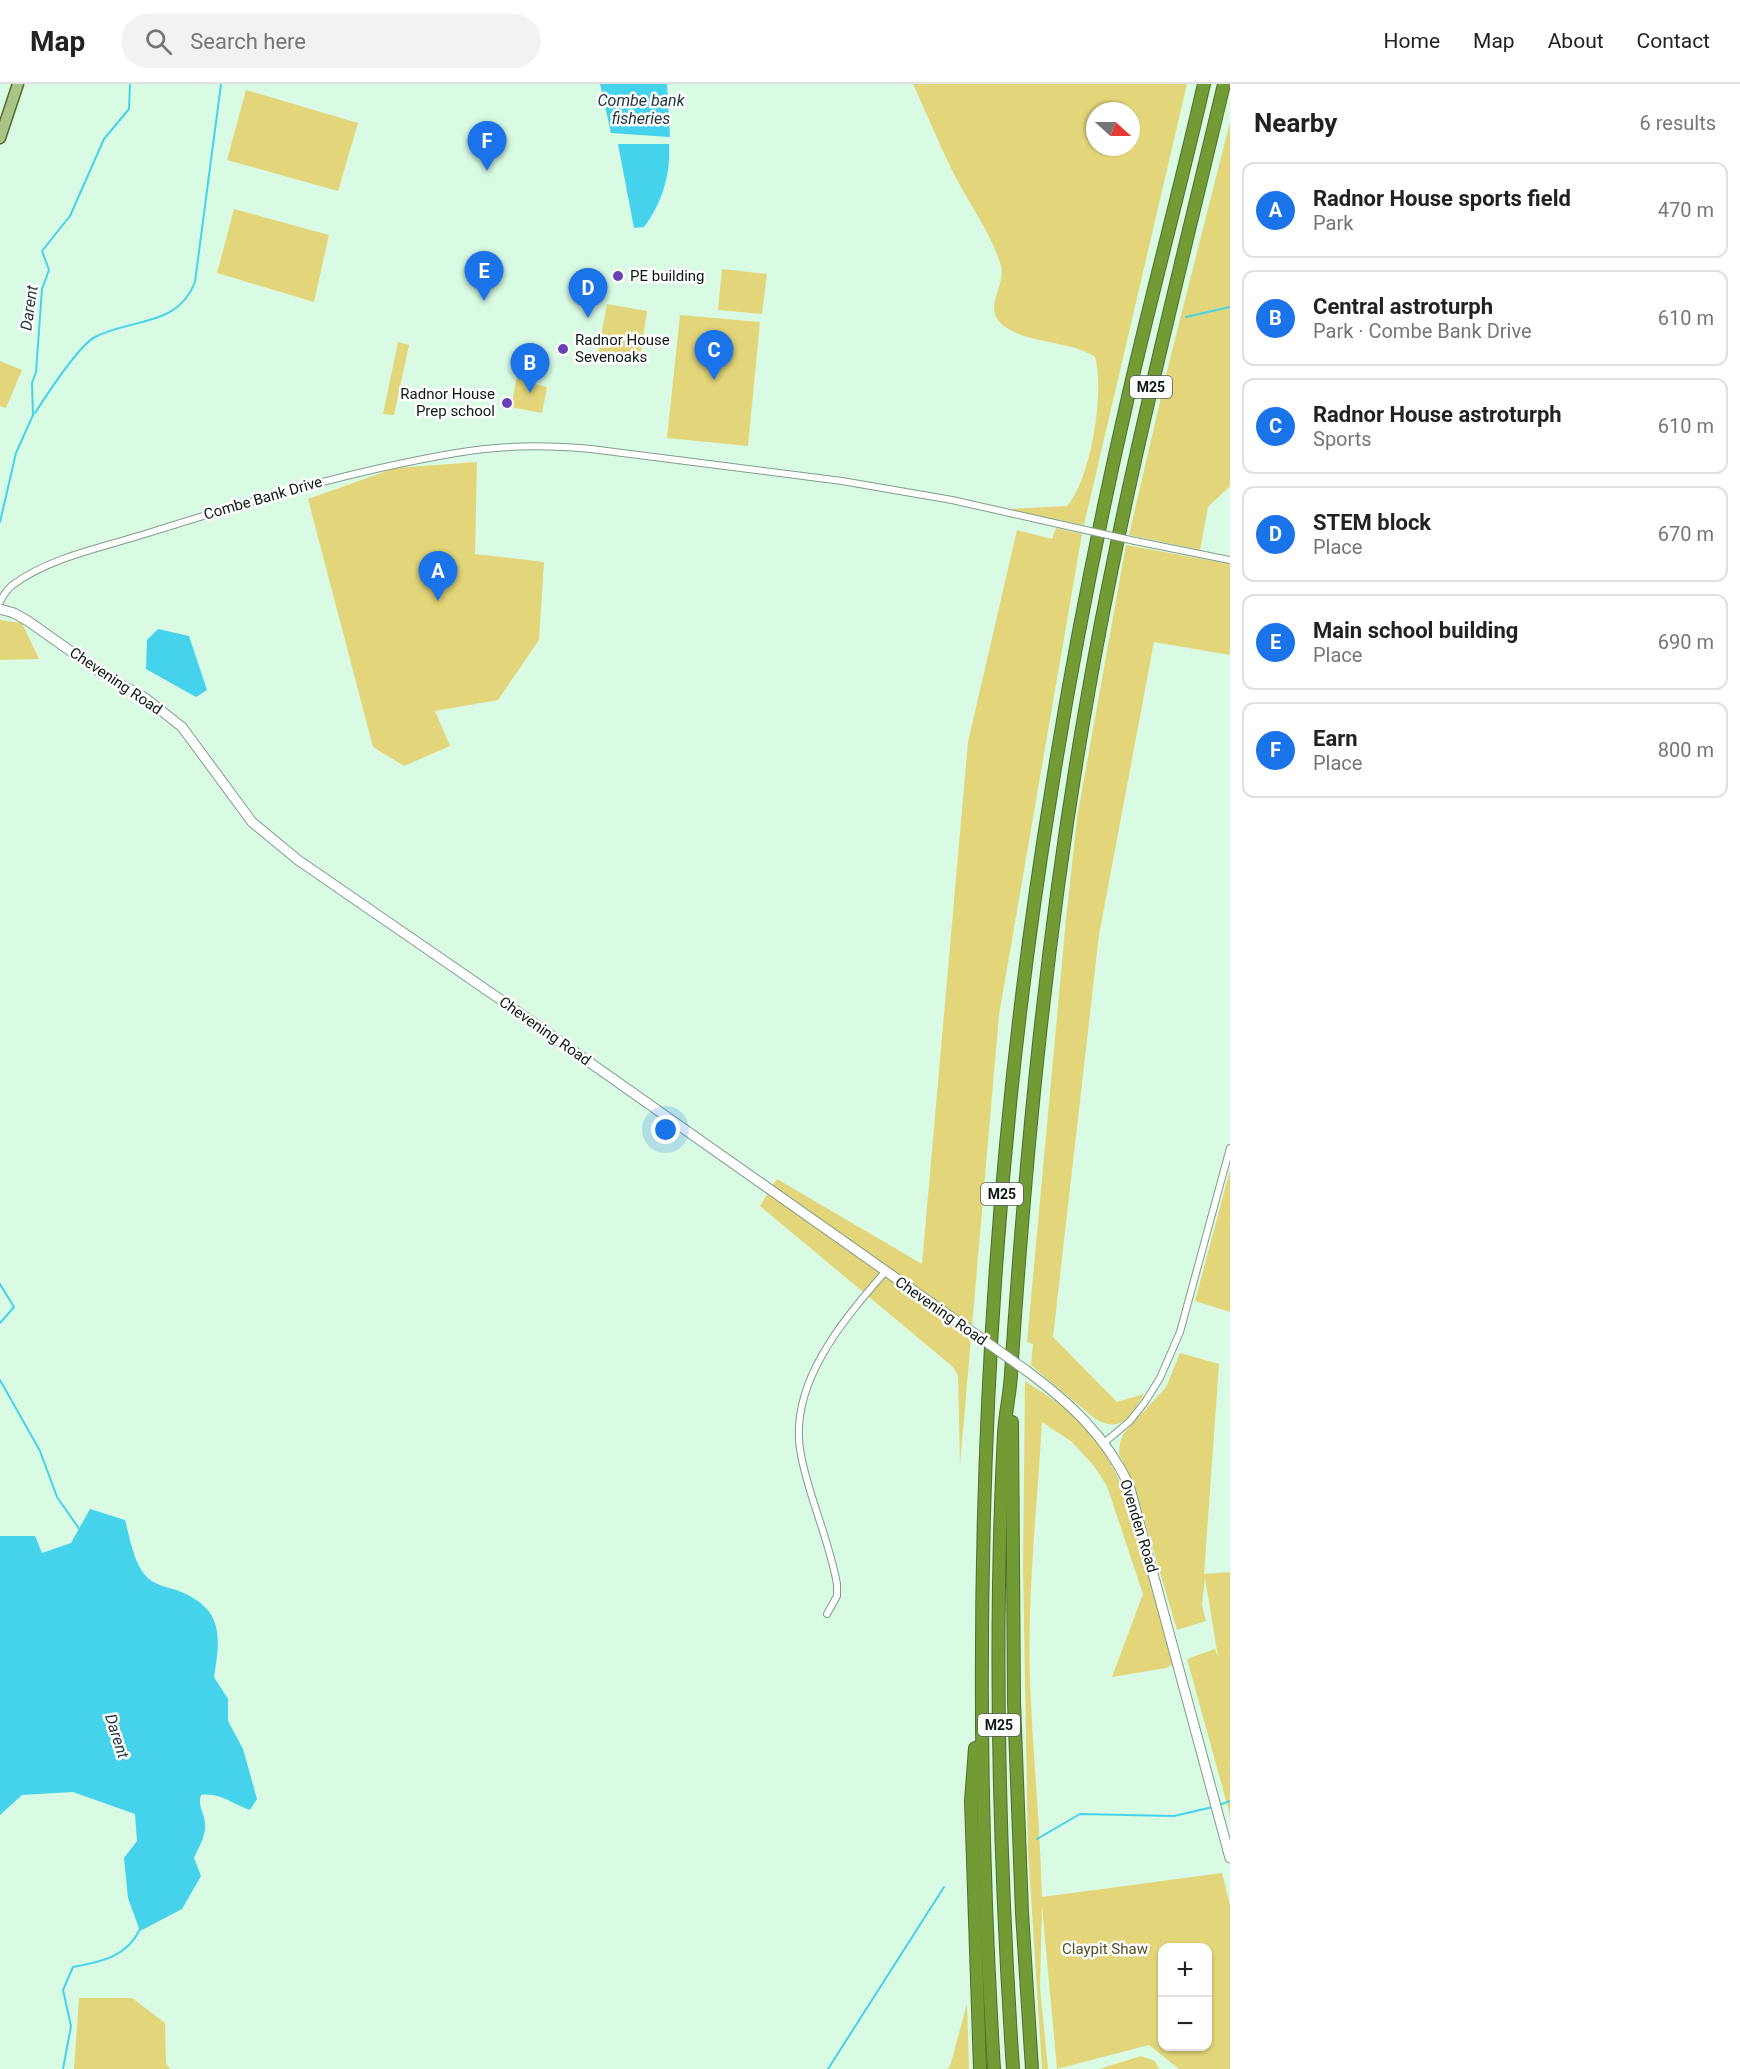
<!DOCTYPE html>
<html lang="en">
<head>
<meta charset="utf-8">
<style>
  body { margin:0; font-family:Roboto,sans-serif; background:#f2f2f2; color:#222 }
  .controls { position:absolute; right:18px; bottom:18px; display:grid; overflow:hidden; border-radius:12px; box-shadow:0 2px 4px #0004 }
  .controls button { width:54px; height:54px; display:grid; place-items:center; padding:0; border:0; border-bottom:2px solid #e0e0e0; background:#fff; color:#222; font:30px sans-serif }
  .compass { position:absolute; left:1086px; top:18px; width:54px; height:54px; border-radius:50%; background:#fff; box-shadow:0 2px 4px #0004; rotate:111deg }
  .you { position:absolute; left:666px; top:1046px; width:21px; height:21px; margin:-15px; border:4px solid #fff; border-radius:50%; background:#1a73e8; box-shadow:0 0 0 9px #1a73e833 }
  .badge { display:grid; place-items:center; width:39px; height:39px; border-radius:50%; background:#1a73e8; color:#fff; font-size:20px; font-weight:700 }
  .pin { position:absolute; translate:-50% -50px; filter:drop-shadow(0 2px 3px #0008) }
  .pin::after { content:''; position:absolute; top:32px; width:21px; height:18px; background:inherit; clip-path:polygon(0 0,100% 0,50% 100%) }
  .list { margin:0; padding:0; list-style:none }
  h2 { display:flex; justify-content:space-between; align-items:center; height:78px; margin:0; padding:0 24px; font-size:26px }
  h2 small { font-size:20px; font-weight:400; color:#767676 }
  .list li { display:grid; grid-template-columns:39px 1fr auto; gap:18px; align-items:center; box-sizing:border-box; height:96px; margin:0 12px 12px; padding:0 12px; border:2px solid #e0e0e0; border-radius:12px }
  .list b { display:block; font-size:22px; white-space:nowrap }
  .list p { margin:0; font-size:20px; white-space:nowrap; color:#767676 }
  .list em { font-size:20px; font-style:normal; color:#767676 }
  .icon { flex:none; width:33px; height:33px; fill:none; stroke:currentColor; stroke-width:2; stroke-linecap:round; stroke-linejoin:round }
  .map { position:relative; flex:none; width:1230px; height:1985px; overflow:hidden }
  header { display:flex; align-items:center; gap:36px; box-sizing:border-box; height:84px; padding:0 30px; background:#fff; border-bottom:2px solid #e0e0e0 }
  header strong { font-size:28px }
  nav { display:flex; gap:33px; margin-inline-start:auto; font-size:21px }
  .search { width:420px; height:54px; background:#f2f2f2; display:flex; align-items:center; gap:15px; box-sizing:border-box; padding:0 21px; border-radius:33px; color:#767676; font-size:22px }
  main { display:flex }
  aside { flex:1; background:#fff }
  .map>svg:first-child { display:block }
  .green { fill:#e3d67a; fill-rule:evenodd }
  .water { fill:#45d2eb }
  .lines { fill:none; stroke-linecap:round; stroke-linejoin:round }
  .stream { stroke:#45d2eb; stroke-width:2 }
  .street-casing { stroke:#7e9d89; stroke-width:8 }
  .secondary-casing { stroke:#7e9d89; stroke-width:11 }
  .primary-casing { stroke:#4f6e29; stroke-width:13 }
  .highway-casing { stroke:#4f6e29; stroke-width:14 }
  .street { stroke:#fff; stroke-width:6 }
  .secondary { stroke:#fff; stroke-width:9 }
  .primary { stroke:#aac386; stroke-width:10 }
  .highway { stroke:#729b35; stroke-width:12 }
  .street-bridge-casing { stroke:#7e9d89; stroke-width:8; stroke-linecap:butt }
  .secondary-bridge-casing { stroke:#7e9d89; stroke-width:11; stroke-linecap:butt }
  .street-bridge { stroke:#fff; stroke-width:6 }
  .secondary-bridge { stroke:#fff; stroke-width:9 }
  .poi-dot { fill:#6a40b8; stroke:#fefefe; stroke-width:2 }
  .labels { text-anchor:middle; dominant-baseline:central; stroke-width:5; stroke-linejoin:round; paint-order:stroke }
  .shield { fill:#fefefe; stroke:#565e5a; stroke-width:1.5 }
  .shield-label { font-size:14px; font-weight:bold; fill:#0e1a13 }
  .poi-label { font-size:15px; fill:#0e1a13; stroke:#fefefe; text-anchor:start }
  .street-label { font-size:15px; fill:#0e1a13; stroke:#fefefe }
  .park-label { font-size:15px; fill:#544e25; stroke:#fefefe }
  .water-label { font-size:16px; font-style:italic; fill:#22393e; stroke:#fefefe }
</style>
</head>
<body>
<header>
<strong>Map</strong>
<div class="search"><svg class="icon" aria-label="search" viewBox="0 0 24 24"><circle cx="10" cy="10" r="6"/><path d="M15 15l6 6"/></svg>Search here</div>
<nav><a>Home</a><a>Map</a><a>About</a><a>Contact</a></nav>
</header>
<main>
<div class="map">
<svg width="1230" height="1985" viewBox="0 0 1230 1985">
  <rect width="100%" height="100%" fill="#d9fbe4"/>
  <g class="green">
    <path d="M913 0H1187L1084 441 1008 425 1067 422C1091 395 1105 307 1095 273 1069 256 1030 261 1004 242 981 225 1006 203 1001 182 992 151 972 124 957 96 941 65 928 32 913 0ZM1095 27H1131V63H1095Z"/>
    <path d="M246 6 358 39 338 107 227 76Z"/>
    <path d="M1230 38V402L1208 423 1200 466 1129 451 1169 279Z"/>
    <path d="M234 125 329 151 314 218 217 189Z"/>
    <path d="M722 185 767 190 762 230 718 226Z"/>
    <path d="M607 220 647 227 639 280 597 273Z"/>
    <path d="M680 231 760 238 748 362 667 354Z"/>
    <path d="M398 258 409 261 394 331 383 330Z"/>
    <path d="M0 277 22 286 6 324 0 322Z"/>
    <path d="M517 293 536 296 535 300 547 303 542 329 511 323Z"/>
    <path d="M477 378 475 470 544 478 539 556 498 616 435 627 450 662 404 682 373 663 308 415 395 384Z"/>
    <path d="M1056 444 1082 450 999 931 960 1381 958 1291 953 1283 760 1122 777 1095 922 1180 968 658 1017 446 1052 455Z"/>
    <path d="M1126 461 1230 480V571L1154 558 1099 851 1053 1253 1117 1318 1144 1310C1130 1332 1122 1351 1094 1334L1031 1281 1033 1260 1027 1258 1066 835 1077 734Z"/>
    <path d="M0 536 22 539 39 575 0 576Z"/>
    <path d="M1230 1086V1228L1195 1217Z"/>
    <path d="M1180 1269 1219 1280 1204 1490 1230 1488V1731L1187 1575 1215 1565 1218 1573 1205 1494 1202 1521 1206 1537 1177 1546 1133 1398 1119 1370 1120 1358 1124 1349 1166 1303Z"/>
    <path d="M1025 1297C1046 1311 1070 1325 1087 1345 1138 1405 1153 1504 1173 1580L1166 1584 1112 1593 1143 1510 1107 1402 1094 1382 1072 1358 1042 1338C1037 1424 1027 1512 1030 1598 1033 1670 1040 1741 1042 1813L1222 1789 1230 1821V1985H1179L1149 1961 1057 1985 1042 1822 1040 1903 1048 1985H1042L1028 1766 1023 1484ZM1162 1864H1208V1962H1162Z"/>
    <path d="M79 1914H132L165 1939 166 1979 170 1985H74Z"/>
    <path d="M967 1920 969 1985H947L950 1982Z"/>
    <path d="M1141 1972 1155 1977 1159 1985H1099Z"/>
  </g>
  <g class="water">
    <path d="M600 0H667L670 53 611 49Z"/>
    <path d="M618 60H669C671 90 662 119 644 143L634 144Z"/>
    <path d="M158 545 189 552 207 606 196 613 146 585 147 556Z"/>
    <path d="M90 1425 125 1436C130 1454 134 1482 149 1495 156 1501 170 1504 179 1507 223 1525 221 1551 214 1593L228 1615V1637L243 1665 257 1715 250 1726C232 1720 220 1708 201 1711 197 1721 205 1730 205 1740 206 1752 199 1763 194 1774L201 1792 182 1825 140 1847 128 1814 124 1774 137 1757 135 1730 73 1708 22 1711 0 1731V1452H35L42 1469 71 1459Z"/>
  </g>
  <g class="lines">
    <g class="stream">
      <path d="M1186 233 1230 223"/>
      <path d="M35 329C46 312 78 262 95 253 132 234 178 243 195 198L221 0"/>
      <path d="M0 438 16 369 33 331 32 299 36 288 42 205 49 186 42 167 70 132 104 55 129 25 130 0"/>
      <path d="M0 1200 14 1223 0 1239"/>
      <path d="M0 1296 40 1367 57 1413 80 1446"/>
      <path d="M1219 1721 1230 1717"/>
      <path d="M1037 1755 1080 1730 1174 1732 1213 1723"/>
      <path d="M63 1985 71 1942 63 1906 73 1883C101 1878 127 1873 140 1845"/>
      <path d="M828 1985 944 1803"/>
    </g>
    <defs>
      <g id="street">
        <path d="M1135 457 1230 476"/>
        <path d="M0 518C3 512 8 504 14 500 49 474 103 463 145 450 247 418 350 387 456 369 500 361 548 361 591 365L842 397 952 416 1072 443"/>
        <path d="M1105 1358 1130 1337 1145 1318 1160 1294 1180 1248 1230 1064"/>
        <path d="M827 1530 837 1512V1500C829 1455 809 1414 801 1371 787 1302 842 1237 885 1188"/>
      </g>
      <g id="secondary">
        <path d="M0 525 14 529 28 537 107 593 144 613 182 643 252 738 298 776 504 918 968 1245"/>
        <path d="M1027 1287C1070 1319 1105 1351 1129 1401L1230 1774"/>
      </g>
      <path id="primary" d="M0 54 18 0"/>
      <g id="highway">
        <path d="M1012 1338 1014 1618 1022 1829 1032 1985"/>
        <path d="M975 1664 971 1717 980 1985"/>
        <path d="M994 1985C968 1559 982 1131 1051 709 1072 576 1098 444 1128 313 1152 209 1180 105 1204 0"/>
        <path d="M1013 1985C999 1774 993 1562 1004 1350 1005 1330 1010 1310 1011 1290 1026 1062 1048 835 1088 610 1124 404 1176 203 1224 0"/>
      </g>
    </defs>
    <use href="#street" class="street-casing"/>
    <use href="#secondary" class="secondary-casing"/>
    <use href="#primary" class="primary-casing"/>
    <use href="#highway" class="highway-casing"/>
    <use href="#street" class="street"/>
    <use href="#secondary" class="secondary"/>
    <use href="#primary" class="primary"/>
    <use href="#highway" class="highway"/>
    <defs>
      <path id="street-bridge" d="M1072 443 1135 457"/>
      <path id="secondary-bridge" d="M968 1245 1027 1287"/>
    </defs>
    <use href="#street-bridge" class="street-bridge-casing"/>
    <use href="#secondary-bridge" class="secondary-bridge-casing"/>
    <use href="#street-bridge" class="street-bridge"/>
    <use href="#secondary-bridge" class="secondary-bridge"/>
  </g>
  <g class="poi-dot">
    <circle cx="618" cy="192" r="6"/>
    <circle cx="563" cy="265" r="6"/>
    <circle cx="507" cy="319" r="6"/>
  </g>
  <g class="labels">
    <g class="shield">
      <rect x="1130" y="292" width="42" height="22" rx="4.5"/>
      <rect x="981" y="1099" width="42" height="22" rx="4.5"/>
      <rect x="978" y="1630" width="42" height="22" rx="4.5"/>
    </g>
    <g class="shield-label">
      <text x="1151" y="303">M25</text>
      <text x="1002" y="1110">M25</text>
      <text x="999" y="1641">M25</text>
    </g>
    <g class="poi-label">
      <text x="630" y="192">PE building</text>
      <text x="575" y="256">Radnor House<tspan x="575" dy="17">Sevenoaks</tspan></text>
      <text x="495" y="310" text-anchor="end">Radnor House<tspan x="495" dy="17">Prep school</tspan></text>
    </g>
    <g class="street-label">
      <text transform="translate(263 414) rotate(-16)">Combe Bank Drive</text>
      <text transform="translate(116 597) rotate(34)">Chevening Road</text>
      <text transform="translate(545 947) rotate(35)">Chevening Road</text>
      <text transform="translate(941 1227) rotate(35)">Chevening Road</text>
      <text transform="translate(1139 1442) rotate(73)">Ovenden Road</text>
    </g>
    <g class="park-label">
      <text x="1105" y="1865">Claypit Shaw</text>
    </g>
    <g class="water-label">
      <text x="641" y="16">Combe bank<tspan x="641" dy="18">fisheries</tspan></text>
      <text transform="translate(29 224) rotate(-82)">Darent</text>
      <text transform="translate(117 1652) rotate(72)">Darent</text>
    </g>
  </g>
</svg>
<div class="controls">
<button>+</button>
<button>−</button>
</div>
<svg class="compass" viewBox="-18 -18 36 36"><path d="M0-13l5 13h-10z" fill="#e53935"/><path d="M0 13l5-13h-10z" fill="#767676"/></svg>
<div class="you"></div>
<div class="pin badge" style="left:438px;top:517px">A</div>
<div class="pin badge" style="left:530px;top:309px">B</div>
<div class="pin badge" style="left:714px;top:296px">C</div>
<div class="pin badge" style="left:588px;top:234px">D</div>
<div class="pin badge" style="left:484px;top:217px">E</div>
<div class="pin badge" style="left:487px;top:87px">F</div>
</div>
<aside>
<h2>Nearby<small>6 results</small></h2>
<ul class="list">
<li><span class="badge">A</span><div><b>Radnor House sports field</b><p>Park</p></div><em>470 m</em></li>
<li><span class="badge">B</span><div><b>Central astroturph</b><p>Park · Combe Bank Drive</p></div><em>610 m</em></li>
<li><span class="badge">C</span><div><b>Radnor House astroturph</b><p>Sports</p></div><em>610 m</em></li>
<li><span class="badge">D</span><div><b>STEM block</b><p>Place</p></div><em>670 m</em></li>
<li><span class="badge">E</span><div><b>Main school building</b><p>Place</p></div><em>690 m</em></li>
<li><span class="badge">F</span><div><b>Earn</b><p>Place</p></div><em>800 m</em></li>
</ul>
</aside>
</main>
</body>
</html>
